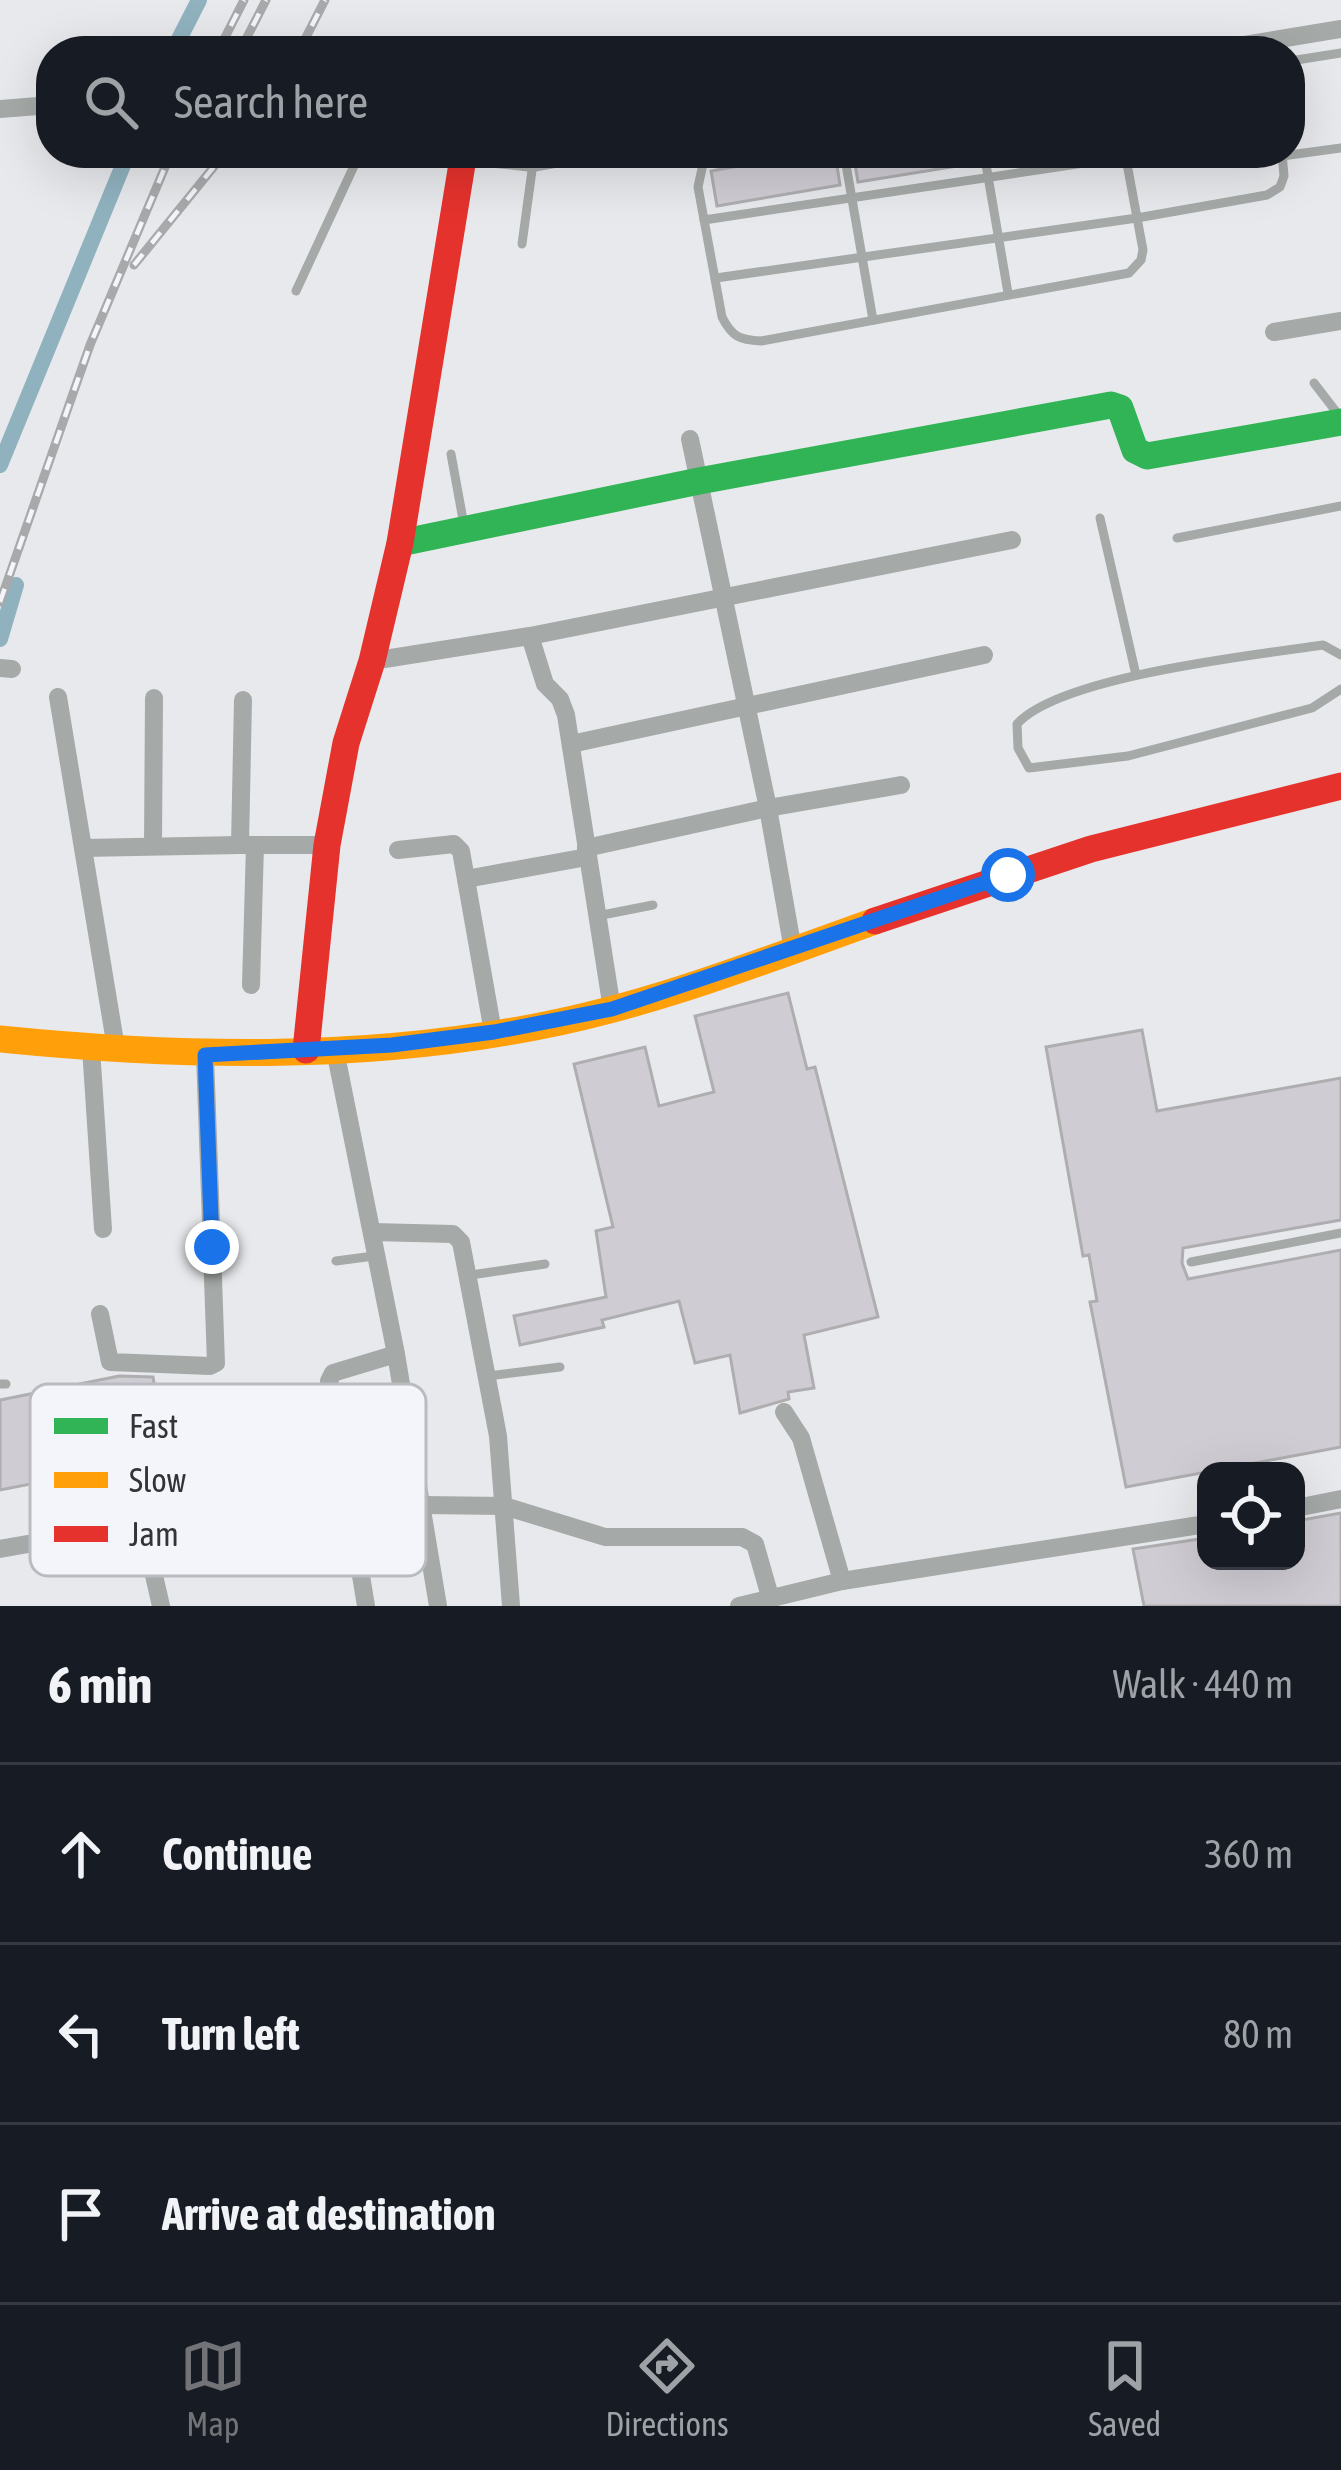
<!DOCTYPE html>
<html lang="en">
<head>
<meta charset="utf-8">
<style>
  body { margin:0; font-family:"Asap Condensed",sans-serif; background:#242831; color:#f1f3f6 }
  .controls { position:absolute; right:36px; bottom:36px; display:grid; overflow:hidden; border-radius:24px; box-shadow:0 12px 48px #0002 }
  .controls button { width:108px; height:108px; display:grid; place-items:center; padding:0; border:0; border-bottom:3px solid #363941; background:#171b24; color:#f1f3f6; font:60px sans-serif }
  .stop { position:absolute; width:36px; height:36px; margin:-27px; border:9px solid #1a73e8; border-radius:50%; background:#fff }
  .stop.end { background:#1a73e8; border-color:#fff; box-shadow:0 3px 12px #0008 }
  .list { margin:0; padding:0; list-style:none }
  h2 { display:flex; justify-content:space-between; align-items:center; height:156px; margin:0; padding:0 48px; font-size:51px }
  h2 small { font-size:39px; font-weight:400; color:#9ea1a6 }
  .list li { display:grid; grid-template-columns:78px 1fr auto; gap:36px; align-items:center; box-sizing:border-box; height:180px; padding:0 48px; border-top:3px solid #363941 }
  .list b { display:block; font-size:45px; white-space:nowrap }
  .list em { font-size:39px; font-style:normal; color:#9ea1a6 }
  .icon { flex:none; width:66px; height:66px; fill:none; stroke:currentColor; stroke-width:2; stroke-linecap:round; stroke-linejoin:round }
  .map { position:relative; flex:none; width:1341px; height:1606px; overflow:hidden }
  .search { position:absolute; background:#171b24; box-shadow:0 12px 48px #0002; left:36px; right:36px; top:36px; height:132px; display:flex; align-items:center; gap:30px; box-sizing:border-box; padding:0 42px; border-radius:48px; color:#9ea1a6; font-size:45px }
  .sheet { height:696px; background:#171b24 }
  nav { display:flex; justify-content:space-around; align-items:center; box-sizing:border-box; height:168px; border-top:3px solid #363941; background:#171b24; font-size:33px; color:#9ea1a6 }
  nav a { display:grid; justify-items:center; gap:6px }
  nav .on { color:#727376 }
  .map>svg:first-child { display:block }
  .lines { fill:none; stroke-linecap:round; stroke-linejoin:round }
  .canal { stroke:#90b2bf; stroke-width:16 }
  .building { fill:#d0ccd4; stroke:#aeaeb0; stroke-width:3 }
  .lane { stroke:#a5a9a7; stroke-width:9 }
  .street { stroke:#a5a9a7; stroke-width:18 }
  .fast { stroke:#30b455; stroke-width:27 }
  .slow { stroke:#ff9f0a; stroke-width:27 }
  .jam { stroke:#e5322d; stroke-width:27 }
  .rail-casing { stroke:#a7a9aa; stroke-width:9 }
  .rail { stroke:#f3f5fb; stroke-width:4.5; stroke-dasharray:14; stroke-linecap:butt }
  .route { stroke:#1a73e8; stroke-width:15 }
  .key { fill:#f3f5fb; stroke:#b9bbc0; stroke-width:3 }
  .key-label { font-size:33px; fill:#333436 }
</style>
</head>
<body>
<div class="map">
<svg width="1341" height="1606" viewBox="0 0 1341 1606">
  <rect width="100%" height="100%" fill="#e8e9ec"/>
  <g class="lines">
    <g class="canal">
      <path d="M173 51 199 0"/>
      <path d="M0 465 128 153"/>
      <path d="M0 639 16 585"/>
    </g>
  </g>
  <g class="building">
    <path d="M812 153H835L840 185 717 206 711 171Z"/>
    <path d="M853 153H975L976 163 858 182Z"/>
    <path d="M788 993 807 1069 815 1067 878 1317 804 1335 814 1388 788 1392 789 1399 740 1413 730 1355 695 1363 679 1301 602 1320 604 1327 520 1345 514 1316 606 1297 596 1231 613 1227 574 1064 645 1047 659 1106 714 1092 695 1016Z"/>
    <path d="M1142 1030 1157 1111 1341 1078V1220L1183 1248 1182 1263 1188 1279 1341 1250V1447L1126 1487 1090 1302 1097 1301 1089 1255 1083 1256 1046 1047Z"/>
    <path d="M119 1376 153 1377 155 1389 178 1385 191 1452 129 1464 138 1518 123 1514 79 1521 71 1476 0 1490V1400Z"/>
    <path d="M1341 1513V1606H1144L1133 1549 1206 1538V1561H1296V1521Z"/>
  </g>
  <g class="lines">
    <g class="lane">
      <path d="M1290 61 1341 53"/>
      <path d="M743 153 703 164 698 187 722 317C732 337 740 340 761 341L1129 273 1141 260 1143 250 1125 153"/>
      <path d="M844 153 873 320"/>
      <path d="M984 153 1008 293"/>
      <path d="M1282 156 1341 148"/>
      <path d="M704 220 1151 153"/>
      <path d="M522 244 533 163"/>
      <path d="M716 278 1137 218 1267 195 1280 187 1284 176 1282 153"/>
      <path d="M296 291 360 153"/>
      <path d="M1314 383 1341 418"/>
      <path d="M451 454 464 525"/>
      <path d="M1100 518 1136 675"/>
      <path d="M1177 538 1341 506"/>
      <path d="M1341 655 1323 645C1255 655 1060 676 1017 724L1018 748 1029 768 1128 756 1312 708 1341 689"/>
      <path d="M597 916 653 905"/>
      <path d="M336 1261 374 1256"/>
      <path d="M1191 1262 1341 1233"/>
      <path d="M471 1275 545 1264"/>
      <path d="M488 1376 560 1367"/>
      <path d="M0 1384H6"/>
    </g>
    <g class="street">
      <path d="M1208 51 1341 29"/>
      <path d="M0 109 51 105"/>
      <path d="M440 153 533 163 589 153"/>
      <path d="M1274 332 1341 321"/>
      <path d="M690 439 768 808 793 950"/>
      <path d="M530 636 545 684 560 699 566 715 612 1009"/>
      <path d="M372 661 530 636 1012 540"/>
      <path d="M0 668 12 669"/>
      <path d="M58 697 116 1048"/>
      <path d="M243 700 240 845H327"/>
      <path d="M571 744 984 655"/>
      <path d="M153 845 154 698"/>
      <path d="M83 848 240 845"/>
      <path d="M586 848 768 808 901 785"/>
      <path d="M398 850 454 844 461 851 493 1032"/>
      <path d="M466 879 587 857"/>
      <path d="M251 985 255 845"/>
      <path d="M91 1048 103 1229"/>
      <path d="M335 1050 396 1354 438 1606"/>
      <path d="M372 1232 453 1234 461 1242 498 1436 511 1606"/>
      <path d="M100 1314 110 1362 210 1366 216 1363 205 1055"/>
      <path d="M784 1412 801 1438 842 1581"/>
      <path d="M423 1505 504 1506 605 1537H742L755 1544 771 1600"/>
      <path d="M1296 1508 1341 1499"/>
      <path d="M0 1549 125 1527 145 1536 161 1606"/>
      <path d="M366 1606 329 1381 333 1373 396 1354"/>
      <path d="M739 1606 842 1581 1206 1524"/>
    </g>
    <path class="fast" d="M400 543 699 481 1111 405 1120 408 1135 450 1147 456 1341 422"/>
    <path class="slow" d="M0 1039C179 1057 358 1061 535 1027 652 1005 763 961 875 921"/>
    <g class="jam">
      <path d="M875 921 1091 849 1341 786"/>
      <path d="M306 1050 327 845 346 743 372 661 400 543 463 158"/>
    </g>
    <defs>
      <g id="rail">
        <path d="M218 51 244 0"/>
        <path d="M240 51 266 0"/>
        <path d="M299 51 325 0"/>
        <path d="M134 265 225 153"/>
        <path d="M0 602 90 345 171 153"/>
      </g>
    </defs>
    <use href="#rail" class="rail-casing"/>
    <use href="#rail" class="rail"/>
  </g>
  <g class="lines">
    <path class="route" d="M212 1247 205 1055 392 1045 494 1032 612 1009 1008 875"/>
  </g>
  <rect x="30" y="1384" width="396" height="192" rx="18" class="key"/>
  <rect x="54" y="1418" width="54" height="16" fill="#30b455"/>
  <rect x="54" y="1472" width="54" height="16" fill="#ff9f0a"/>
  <rect x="54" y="1526" width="54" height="16" fill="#e5322d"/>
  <g class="key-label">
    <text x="129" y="1438">Fast</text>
    <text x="129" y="1492">Slow</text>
    <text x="129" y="1546">Jam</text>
  </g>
</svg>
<div class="controls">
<button><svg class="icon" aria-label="locate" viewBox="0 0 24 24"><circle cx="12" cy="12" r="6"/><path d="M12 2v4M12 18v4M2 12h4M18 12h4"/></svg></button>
</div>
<div class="stop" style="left:1008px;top:875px"></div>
<div class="stop end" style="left:212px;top:1247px"></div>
<div class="search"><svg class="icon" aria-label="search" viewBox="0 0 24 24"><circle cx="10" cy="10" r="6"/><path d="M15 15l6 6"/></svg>Search here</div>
</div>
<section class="sheet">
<h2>6 min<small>Walk · 440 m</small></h2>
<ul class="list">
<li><svg class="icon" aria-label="ahead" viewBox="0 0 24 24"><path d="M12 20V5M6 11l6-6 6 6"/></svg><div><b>Continue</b></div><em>360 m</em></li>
<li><svg class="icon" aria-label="left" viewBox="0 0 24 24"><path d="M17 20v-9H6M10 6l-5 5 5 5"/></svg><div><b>Turn left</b></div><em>80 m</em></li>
<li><svg class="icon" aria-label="arrive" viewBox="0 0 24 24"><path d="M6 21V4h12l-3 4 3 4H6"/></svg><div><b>Arrive at destination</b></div></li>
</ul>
</section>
<nav>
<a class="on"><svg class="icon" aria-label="map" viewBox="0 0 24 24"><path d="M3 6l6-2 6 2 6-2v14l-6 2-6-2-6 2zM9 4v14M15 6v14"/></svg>Map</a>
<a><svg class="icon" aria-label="directions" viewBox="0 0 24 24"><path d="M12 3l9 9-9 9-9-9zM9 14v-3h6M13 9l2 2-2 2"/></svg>Directions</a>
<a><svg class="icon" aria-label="saved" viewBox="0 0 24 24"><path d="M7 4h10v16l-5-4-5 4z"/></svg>Saved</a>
</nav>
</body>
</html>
